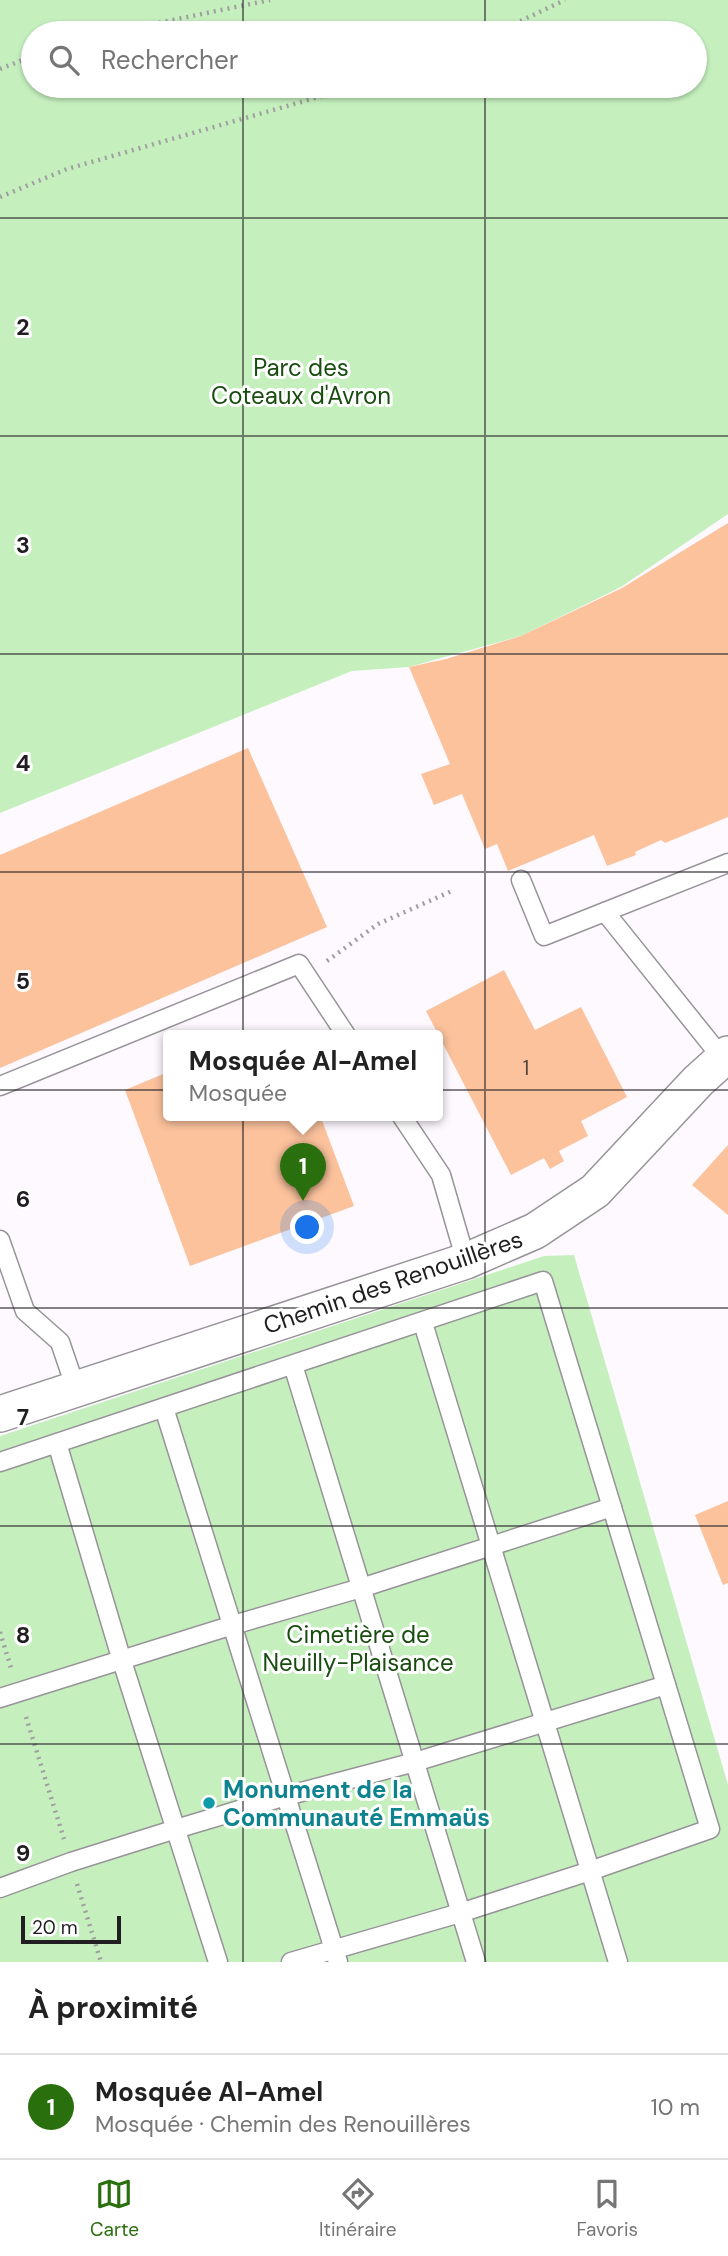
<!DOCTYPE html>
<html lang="fr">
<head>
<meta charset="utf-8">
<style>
  body { margin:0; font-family:"DM Sans",sans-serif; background:#f2f2f2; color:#222 }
  .scale { position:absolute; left:21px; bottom:18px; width:100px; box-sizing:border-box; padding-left:7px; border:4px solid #201e20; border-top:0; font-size:19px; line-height:24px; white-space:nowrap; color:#201e20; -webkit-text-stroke:5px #fff; paint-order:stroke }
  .you { position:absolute; left:308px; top:1228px; width:24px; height:24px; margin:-18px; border:5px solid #fff; border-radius:50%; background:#1a73e8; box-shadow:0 0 0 10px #1a73e833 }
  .badge { display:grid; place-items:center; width:46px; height:46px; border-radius:50%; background:#2a6f0d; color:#fff; font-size:23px; font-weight:700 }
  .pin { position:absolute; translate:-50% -58px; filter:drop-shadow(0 2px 4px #0008) }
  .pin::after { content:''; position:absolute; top:37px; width:24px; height:21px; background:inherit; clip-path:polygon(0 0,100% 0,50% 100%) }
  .popup { position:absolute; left:163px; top:1030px; width:280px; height:91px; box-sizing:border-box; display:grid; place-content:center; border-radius:7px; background:#fff; filter:drop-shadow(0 2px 5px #0005); font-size:23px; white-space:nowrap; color:#767676 }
  .popup b { font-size:26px; color:#222 }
  .popup::after { content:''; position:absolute; left:50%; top:100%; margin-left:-14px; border:14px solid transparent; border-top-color:#fff }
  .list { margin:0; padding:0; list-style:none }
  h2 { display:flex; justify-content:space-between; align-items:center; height:91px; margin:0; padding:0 28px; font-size:30px }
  h2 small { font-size:23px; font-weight:400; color:#767676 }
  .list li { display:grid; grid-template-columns:46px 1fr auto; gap:21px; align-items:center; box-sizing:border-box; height:105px; padding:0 28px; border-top:2px solid #e0e0e0 }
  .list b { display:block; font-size:26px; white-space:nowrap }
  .list p { margin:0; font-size:23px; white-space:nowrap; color:#767676 }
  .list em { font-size:23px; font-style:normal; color:#767676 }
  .icon { flex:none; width:38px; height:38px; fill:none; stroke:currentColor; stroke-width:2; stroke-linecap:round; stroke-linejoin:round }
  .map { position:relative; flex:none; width:728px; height:1962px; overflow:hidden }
  .search { position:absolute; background:#fff; box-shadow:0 2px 5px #0004; left:21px; right:21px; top:21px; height:77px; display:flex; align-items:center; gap:18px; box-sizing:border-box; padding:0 24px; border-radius:38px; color:#767676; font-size:26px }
  .sheet { height:196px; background:#fff }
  nav { display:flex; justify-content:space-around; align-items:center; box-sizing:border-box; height:98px; border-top:2px solid #e0e0e0; background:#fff; font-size:19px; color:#767676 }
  nav a { display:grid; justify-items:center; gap:4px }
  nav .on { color:#2a6f0d }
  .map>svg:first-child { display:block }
  .green { fill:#c5f0be; fill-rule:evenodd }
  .building { fill:#fbc29c }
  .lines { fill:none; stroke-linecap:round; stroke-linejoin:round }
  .service-casing { stroke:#979399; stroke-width:21 }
  .minor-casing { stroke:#979399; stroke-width:38 }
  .path { stroke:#a19ea2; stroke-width:4.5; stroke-dasharray:2 5; stroke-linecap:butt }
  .service { stroke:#fff; stroke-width:18 }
  .minor { stroke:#fff; stroke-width:35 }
  .grid { fill:none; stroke:#201e20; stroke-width:2; stroke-opacity:0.55 }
  .culture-dot { fill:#0f9aa8; stroke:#fff; stroke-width:2.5 }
  .labels { text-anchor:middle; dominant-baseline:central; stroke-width:6; stroke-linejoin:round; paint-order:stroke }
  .number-label { font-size:21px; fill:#57473f }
  .park-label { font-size:24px; fill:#184d0f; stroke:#fff }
  .street-label { font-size:24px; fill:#201e20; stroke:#fff }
  .culture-label { font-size:24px; font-weight:bold; fill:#0d838f; stroke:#fff; text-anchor:start }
  .grid-label { font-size:23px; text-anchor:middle; font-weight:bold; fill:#201e20; stroke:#fff; stroke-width:6; stroke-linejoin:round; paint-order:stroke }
</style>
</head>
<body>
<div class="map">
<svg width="728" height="1962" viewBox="0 0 728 1962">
  <rect width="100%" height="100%" fill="#fdf9ff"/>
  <g class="green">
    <path d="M0 0H728V514L621 587 521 636 409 667 352 671 0 813ZM33 33H695V86H33Z"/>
    <path d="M574 1255 728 1785V1962H0V1436L544 1256Z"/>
  </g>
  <g class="building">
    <path d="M728 523V817L665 843 661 840 635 852 636 855 607 866 594 835 508 871 497 844 485 849 462 794 434 805 421 774 450 764 409 667 446 659 521 636 622 588Z"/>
    <path d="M248 748 327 927 0 1068V855Z"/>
    <path d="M504 970 535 1030 581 1007 627 1097 581 1121 588 1136 559 1151 564 1161 550 1169 544 1158 511 1175 426 1011Z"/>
    <path d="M168 1072V1115H320L354 1206 190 1266 125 1090Z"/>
    <path d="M728 1145V1215L692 1185Z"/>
    <path d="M728 1501V1583L723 1585 695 1515Z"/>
  </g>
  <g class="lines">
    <defs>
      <g id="service">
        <path d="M521 880 544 936 728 863"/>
        <path d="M605 912 723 1059"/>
        <path d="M0 1086 299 964 346 1035"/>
        <path d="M401 1115 441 1175 466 1261"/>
        <path d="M0 1240 25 1311 60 1342 76 1389"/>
        <path d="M423 1323 618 1962"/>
        <path d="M293 1365 476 1962"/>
        <path d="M164 1408 338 1962"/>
        <path d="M57 1443 122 1661 218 1962"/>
        <path d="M0 1462 543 1281 710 1829 590 1871 460 1913 291 1962"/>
        <path d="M0 1698 233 1625 361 1588 612 1507"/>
        <path d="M0 1888 71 1862 176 1829 286 1796 415 1762 666 1685"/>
      </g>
      <path id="minor" d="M0 1414 466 1261 535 1231 595 1191 698 1081 728 1054"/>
    </defs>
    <use href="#service" class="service-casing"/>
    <use href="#minor" class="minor-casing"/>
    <g class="path">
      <path d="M76 33 112 25H148L270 0"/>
      <path d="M495 33 565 0"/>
      <path d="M0 69 33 56"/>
      <path d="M0 197 67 169 357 86"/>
      <path d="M327 961 378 924 454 890"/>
      <path d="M0 1632 11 1668"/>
      <path d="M26 1717 64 1839"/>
      <path d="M77 1884 101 1962"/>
    </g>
    <use href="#service" class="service"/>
    <use href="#minor" class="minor"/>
  </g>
  <path class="grid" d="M243 0V33M485 0V33M243 86V1962M485 86V1962M0 218H728M0 436H728M0 654H728M0 872H728M0 1090H728M0 1308H728M0 1526H728M0 1744H728"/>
  <circle class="culture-dot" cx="209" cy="1803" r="7"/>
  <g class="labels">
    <g class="number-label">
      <text x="526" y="1068">1</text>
    </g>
    <g class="park-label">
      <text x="301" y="367">Parc des<tspan x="301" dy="28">Coteaux d'Avron</tspan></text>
      <text x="358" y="1634">Cimetière de<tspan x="358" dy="28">Neuilly-Plaisance</tspan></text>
    </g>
    <g class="street-label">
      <text transform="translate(393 1282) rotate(-19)">Chemin des Renouillères</text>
    </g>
    <g class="culture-label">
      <text x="223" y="1789">Monument de la<tspan x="223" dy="28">Communauté Emmaüs</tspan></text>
    </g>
  </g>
  <g class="grid-label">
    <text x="23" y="335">2</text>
    <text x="23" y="553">3</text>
    <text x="23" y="771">4</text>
    <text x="23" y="989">5</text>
    <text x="23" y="1207">6</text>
    <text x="23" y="1425">7</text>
    <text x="23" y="1643">8</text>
    <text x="23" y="1861">9</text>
  </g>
</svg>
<div class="scale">20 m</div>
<div class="you"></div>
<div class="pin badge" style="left:303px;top:1201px">1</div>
<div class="popup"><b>Mosquée Al-Amel</b>Mosquée</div>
<div class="search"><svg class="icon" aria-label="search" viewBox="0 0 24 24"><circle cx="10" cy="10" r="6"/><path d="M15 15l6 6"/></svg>Rechercher</div>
</div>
<section class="sheet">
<h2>À proximité<small></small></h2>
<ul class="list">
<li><span class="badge">1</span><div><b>Mosquée Al-Amel</b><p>Mosquée · Chemin des Renouillères</p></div><em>10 m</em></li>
</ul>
</section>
<nav>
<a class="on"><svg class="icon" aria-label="map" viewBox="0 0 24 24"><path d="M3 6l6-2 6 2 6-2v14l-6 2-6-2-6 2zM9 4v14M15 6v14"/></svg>Carte</a>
<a><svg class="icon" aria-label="directions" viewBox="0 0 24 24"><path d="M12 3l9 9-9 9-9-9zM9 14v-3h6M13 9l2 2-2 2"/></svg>Itinéraire</a>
<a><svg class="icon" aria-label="saved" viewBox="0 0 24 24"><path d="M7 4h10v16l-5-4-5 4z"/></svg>Favoris</a>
</nav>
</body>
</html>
